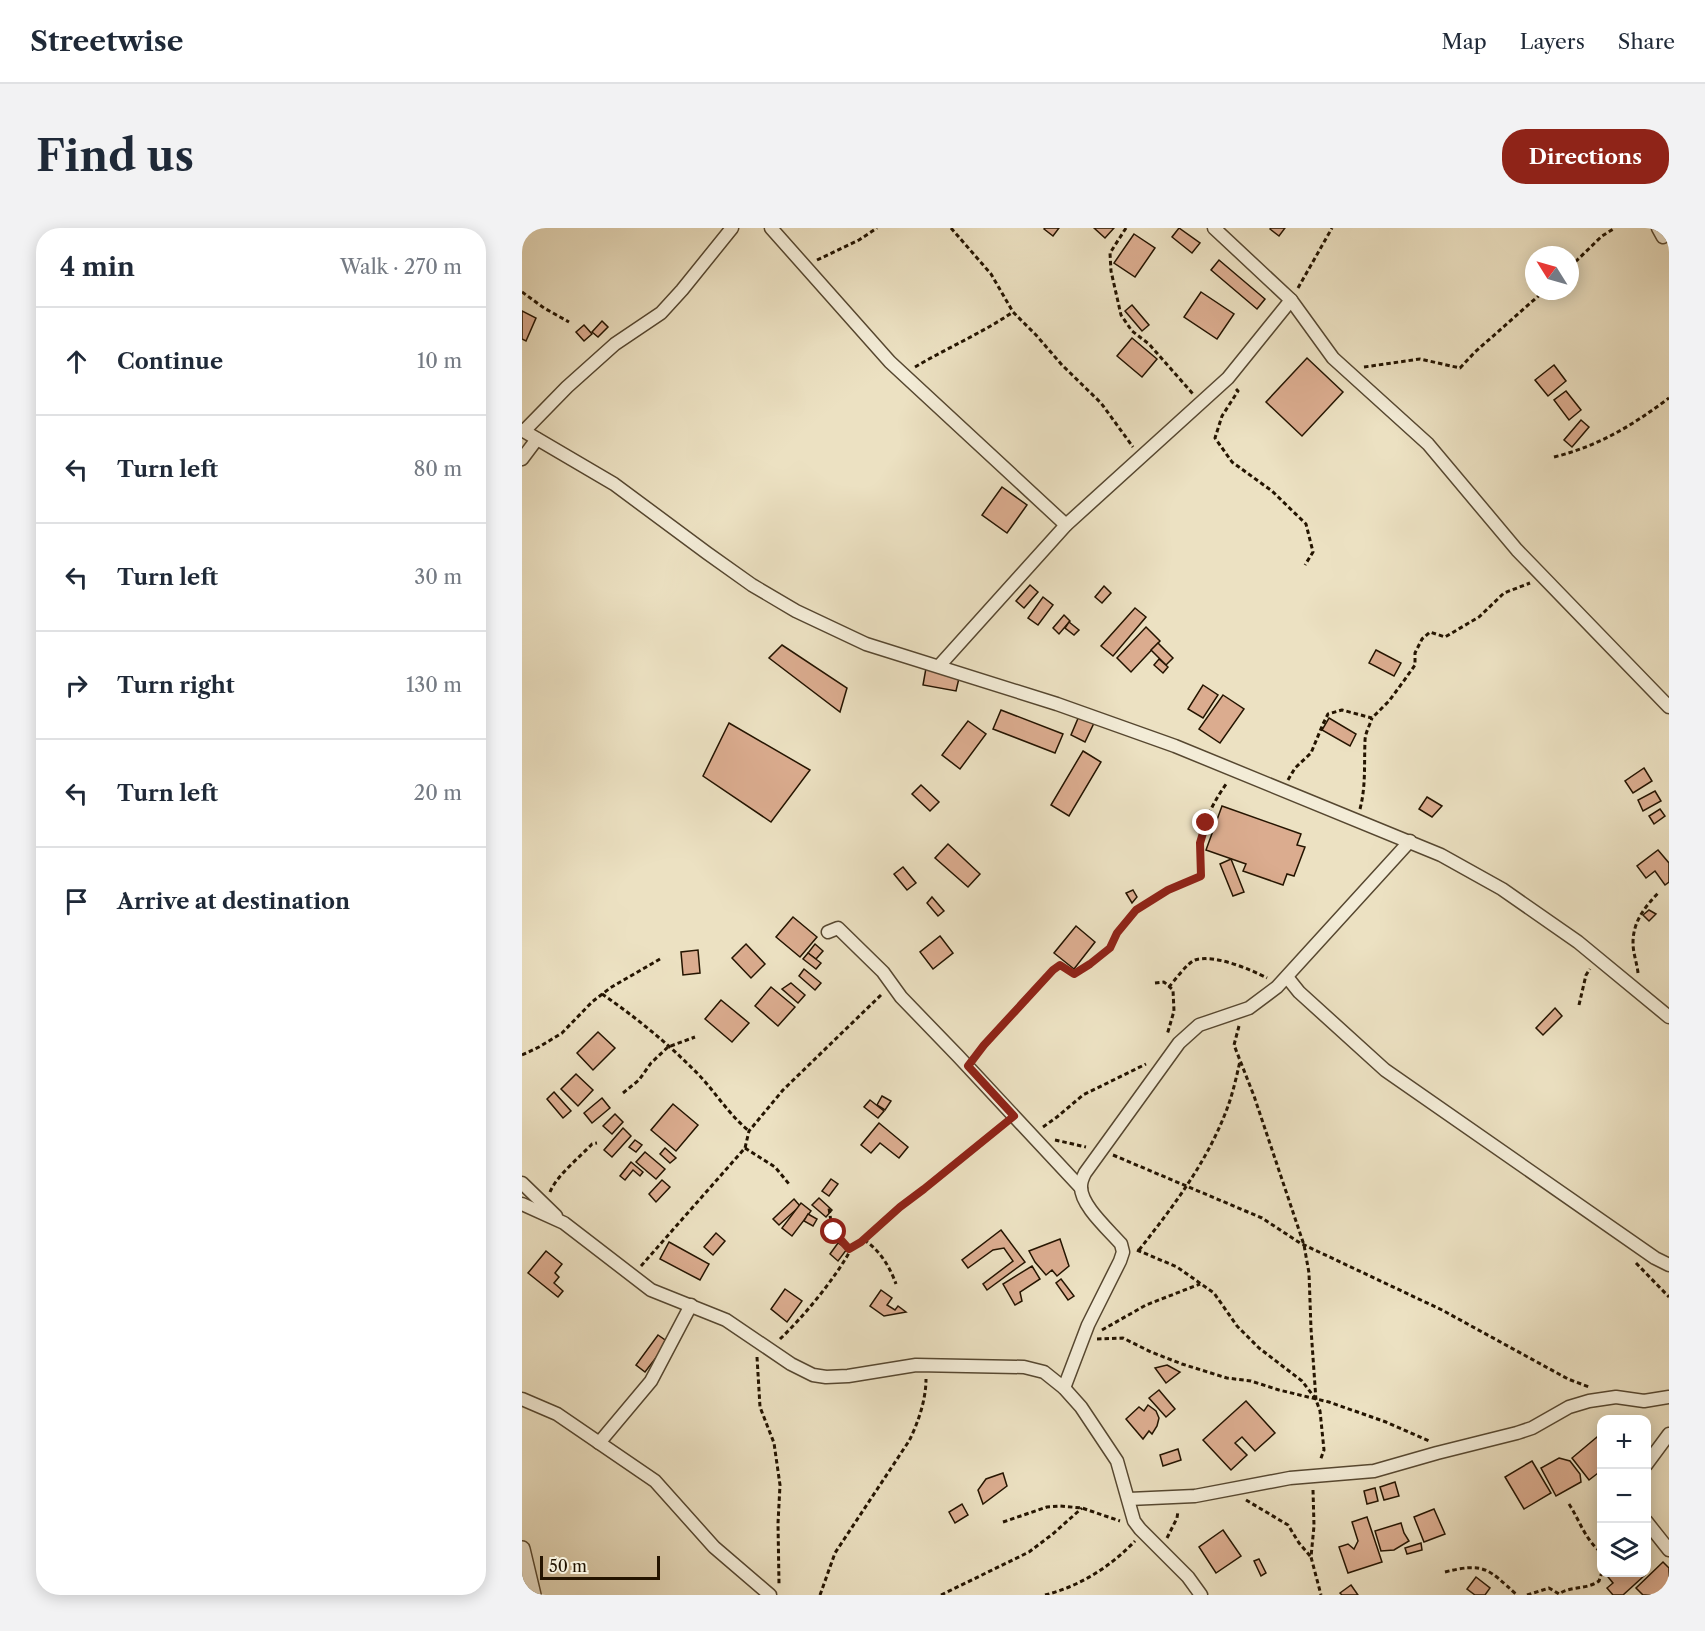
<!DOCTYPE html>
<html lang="en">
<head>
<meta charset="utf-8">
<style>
  body { margin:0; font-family:"Libre Caslon Text",serif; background:#f2f2f3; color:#1f2937 }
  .controls { position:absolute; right:18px; bottom:18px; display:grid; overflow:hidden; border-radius:12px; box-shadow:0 3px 15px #0003 }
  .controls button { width:54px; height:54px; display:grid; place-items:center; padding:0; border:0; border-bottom:2px solid #e0e1e3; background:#fff; color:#1f2937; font:30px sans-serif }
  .compass { position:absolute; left:1003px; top:18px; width:54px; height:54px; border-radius:50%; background:#fff; box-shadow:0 3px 15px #0003; rotate:307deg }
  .scale { position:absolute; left:18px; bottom:15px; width:120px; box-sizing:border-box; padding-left:6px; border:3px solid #241400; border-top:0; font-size:16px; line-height:21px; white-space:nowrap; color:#241400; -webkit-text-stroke:4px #f3ecd7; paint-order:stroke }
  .stop { position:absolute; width:18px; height:18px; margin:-14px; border:4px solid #8f2418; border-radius:50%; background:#fff }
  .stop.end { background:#8f2418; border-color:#fff; box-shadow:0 2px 6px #0008 }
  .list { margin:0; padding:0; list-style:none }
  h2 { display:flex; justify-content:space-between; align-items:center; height:78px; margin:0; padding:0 24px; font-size:26px }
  h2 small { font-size:20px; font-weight:400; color:#747a83 }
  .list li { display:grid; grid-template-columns:39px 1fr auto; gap:18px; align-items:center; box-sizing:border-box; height:108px; padding:0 24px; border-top:2px solid #e0e1e3 }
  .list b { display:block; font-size:22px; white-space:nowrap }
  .list em { font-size:20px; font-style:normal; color:#747a83 }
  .icon { flex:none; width:33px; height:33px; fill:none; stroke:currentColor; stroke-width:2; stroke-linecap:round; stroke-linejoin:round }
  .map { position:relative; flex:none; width:1147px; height:1367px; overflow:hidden; border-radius:24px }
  header { display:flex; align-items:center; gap:36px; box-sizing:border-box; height:84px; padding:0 30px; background:#fff; border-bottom:2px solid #e0e1e3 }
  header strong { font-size:28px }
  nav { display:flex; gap:33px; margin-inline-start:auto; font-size:21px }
  .intro { display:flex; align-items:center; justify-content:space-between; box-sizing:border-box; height:144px; padding:0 36px }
  h1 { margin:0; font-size:42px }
  .button { padding:15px 27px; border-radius:24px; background:#8f2418; color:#fff; font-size:21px; font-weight:700 }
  main { display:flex; gap:36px; padding:0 36px }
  aside { flex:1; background:#fff; border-radius:24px; box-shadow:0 3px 15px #0003 }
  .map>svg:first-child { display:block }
  .building { fill:#dbac8f; stroke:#241400; stroke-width:1.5 }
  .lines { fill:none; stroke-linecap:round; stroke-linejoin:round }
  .minor-casing { stroke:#564730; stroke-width:15 }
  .tertiary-casing { stroke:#564730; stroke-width:18 }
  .path { stroke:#241400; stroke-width:3; stroke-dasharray:4.5 3; stroke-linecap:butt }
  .minor { stroke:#f3ecd7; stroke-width:12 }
  .tertiary { stroke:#f3ecd7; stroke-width:15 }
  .route { stroke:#8f2418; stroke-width:8 }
</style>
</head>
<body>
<header>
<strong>Streetwise</strong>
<nav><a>Map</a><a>Layers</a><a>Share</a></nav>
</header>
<div class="intro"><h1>Find us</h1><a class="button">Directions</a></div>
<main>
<aside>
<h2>4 min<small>Walk · 270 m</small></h2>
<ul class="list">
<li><svg class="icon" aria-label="ahead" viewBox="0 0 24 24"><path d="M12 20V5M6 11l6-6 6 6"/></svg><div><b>Continue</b></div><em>10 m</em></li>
<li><svg class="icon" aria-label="left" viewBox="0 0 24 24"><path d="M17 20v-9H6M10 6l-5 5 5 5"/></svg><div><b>Turn left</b></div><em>80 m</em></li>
<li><svg class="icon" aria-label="left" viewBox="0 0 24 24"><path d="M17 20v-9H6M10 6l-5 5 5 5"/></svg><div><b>Turn left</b></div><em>30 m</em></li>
<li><svg class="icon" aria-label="right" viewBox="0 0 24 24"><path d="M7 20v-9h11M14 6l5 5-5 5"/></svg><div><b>Turn right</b></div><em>130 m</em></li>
<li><svg class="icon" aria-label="left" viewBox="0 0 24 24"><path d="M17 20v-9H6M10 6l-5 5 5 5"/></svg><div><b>Turn left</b></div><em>20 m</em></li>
<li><svg class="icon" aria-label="arrive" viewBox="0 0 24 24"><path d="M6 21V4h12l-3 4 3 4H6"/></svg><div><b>Arrive at destination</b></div></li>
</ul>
</aside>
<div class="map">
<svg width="1147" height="1367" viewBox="0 0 1147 1367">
  <rect width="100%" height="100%" fill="#ece1c2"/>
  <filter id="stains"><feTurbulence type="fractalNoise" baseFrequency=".00333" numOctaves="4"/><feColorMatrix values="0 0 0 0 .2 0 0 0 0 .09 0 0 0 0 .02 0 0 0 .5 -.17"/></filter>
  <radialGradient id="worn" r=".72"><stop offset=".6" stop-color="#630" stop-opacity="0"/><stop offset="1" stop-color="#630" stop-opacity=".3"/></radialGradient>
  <g class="building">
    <path d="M523 0H537L531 8 522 1Z"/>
    <path d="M572 0H592L583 10Z"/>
    <path d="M657 0 678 15 670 25 650 9Z"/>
    <path d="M749 0H763L757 8 748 1Z"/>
    <path d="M612 6 633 20 613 49 592 35Z"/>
    <path d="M697 32 743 71 735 81 689 42Z"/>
    <path d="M679 64 712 86 695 111 662 89Z"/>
    <path d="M610 77 627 97 620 103 603 83Z"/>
    <path d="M0 83 14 90 4 113 0 111Z"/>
    <path d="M80 93 86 99 76 109 70 104Z"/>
    <path d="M62 97 70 106 62 113 54 104Z"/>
    <path d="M610 110 635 131 620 149 595 128Z"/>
    <path d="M785 130 821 164 780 208 744 174Z"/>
    <path d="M1032 137 1044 153 1026 168 1013 152Z"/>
    <path d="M1044 163 1059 182 1047 192 1032 172Z"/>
    <path d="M1059 192 1067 199 1050 219 1042 212Z"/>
    <path d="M480 259 505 277 485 305 460 287Z"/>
    <path d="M508 357 516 364 502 380 494 373Z"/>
    <path d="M582 358 589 365 580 375 573 369Z"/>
    <path d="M521 369 531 377 516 397 506 390Z"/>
    <path d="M613 380 624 389 591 428 579 418Z"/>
    <path d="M542 387 548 393 537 406 531 400Z"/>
    <path d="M547 394 557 402 552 407 543 400Z"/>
    <path d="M624 399 638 413 609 444 595 430Z"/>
    <path d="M636 415 651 430 644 437 629 422Z"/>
    <path d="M260 417 325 460 318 484 247 430Z"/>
    <path d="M854 422 879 435 872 448 847 435Z"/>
    <path d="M637 431 646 439 641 445 632 437Z"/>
    <path d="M404 440 438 446 434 463 401 457Z"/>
    <path d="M681 457 696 467 681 490 666 481Z"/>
    <path d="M701 467 722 481 698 515 677 501Z"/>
    <path d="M479 482 541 506 533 525 471 501Z"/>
    <path d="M557 488 572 495 563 514 549 507Z"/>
    <path d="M807 490 834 506 828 518 800 502Z"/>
    <path d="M446 493 464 506 438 541 420 527Z"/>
    <path d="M207 495 288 542 249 594 181 548Z"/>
    <path d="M561 523 579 534 547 588 529 577Z"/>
    <path d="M1122 540 1130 553 1111 565 1103 553Z"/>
    <path d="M399 557 417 574 408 583 390 566Z"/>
    <path d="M1133 563 1139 573 1121 583 1116 572Z"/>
    <path d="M905 569 920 578 910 589 897 581Z"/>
    <path d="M700 578 779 606 775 617 783 619 772 648 765 646 761 657 721 643 724 636 684 622Z"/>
    <path d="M1138 581 1143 588 1132 596 1127 588Z"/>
    <path d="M426 616 458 646 446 659 413 630Z"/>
    <path d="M1136 622 1147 635V654L1143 657 1133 643 1124 650 1115 638Z"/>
    <path d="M709 631 722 664 711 668 698 636Z"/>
    <path d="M381 639 394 655 385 662 372 646Z"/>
    <path d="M611 662 615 669 610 675 604 665Z"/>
    <path d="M410 669 422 683 416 688 405 675Z"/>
    <path d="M1127 682 1134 686 1127 693 1121 687Z"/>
    <path d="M271 689 295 709 278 729 254 709Z"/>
    <path d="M554 698 573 714 552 741 532 725Z"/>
    <path d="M418 708 431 725 411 741 398 724Z"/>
    <path d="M224 716 243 736 229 750 210 730Z"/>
    <path d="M293 716 301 723 294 731 286 725Z"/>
    <path d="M176 722 178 745 161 747 159 724Z"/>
    <path d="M286 725 299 735 294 741 281 731Z"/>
    <path d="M282 741 299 755 293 762 277 748Z"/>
    <path d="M269 755 283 767 276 775 260 761Z"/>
    <path d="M249 759 273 779 256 798 233 778Z"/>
    <path d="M199 772 227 795 210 814 183 791Z"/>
    <path d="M1033 780 1040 788 1021 807 1014 800Z"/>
    <path d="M76 804 93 820 71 842 55 825Z"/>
    <path d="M54 846 71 862 56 878 39 861Z"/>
    <path d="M32 864 49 883 41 890 25 871Z"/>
    <path d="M360 868 369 873 363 882 355 877Z"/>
    <path d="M80 870 88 880 70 895 62 885Z"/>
    <path d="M348 872 362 883 356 890 342 879Z"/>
    <path d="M151 876 176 897 154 923 129 902Z"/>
    <path d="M93 886 101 894 90 906 81 898Z"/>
    <path d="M357 895 386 919 377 930 358 915 349 925 339 917Z"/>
    <path d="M101 900 109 908 90 929 82 922Z"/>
    <path d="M113 912 120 917 114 924 107 919Z"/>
    <path d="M143 920 154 930 148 935 138 926Z"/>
    <path d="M123 924 143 941 134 951 114 934Z"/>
    <path d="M109 934 121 944 118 948 111 942 103 952 98 948Z"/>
    <path d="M309 951 316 956 307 968 300 963Z"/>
    <path d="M140 952 148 959 134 974 127 966Z"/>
    <path d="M297 970 310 982 304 989 290 977Z"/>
    <path d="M272 971 278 978 257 997 251 991Z"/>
    <path d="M279 975 289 983 270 1008 260 1000Z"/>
    <path d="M286 986 295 991 291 998 282 993Z"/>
    <path d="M479 1002 503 1034 465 1062 461 1056 491 1033 482 1020 471 1022 446 1040 440 1032Z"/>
    <path d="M194 1005 203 1013 191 1027 182 1019Z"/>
    <path d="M538 1011 547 1038 535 1048 530 1042 524 1047 513 1034 507 1023Z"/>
    <path d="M147 1014 187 1036 178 1052 138 1031Z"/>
    <path d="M316 1015 325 1021 316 1033 308 1026Z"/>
    <path d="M24 1023 40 1036 33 1045 37 1049 32 1055 41 1063 36 1069 6 1045Z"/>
    <path d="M510 1038 518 1051 498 1064 500 1073 493 1077 481 1056Z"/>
    <path d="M539 1051 552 1068 546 1072 534 1055Z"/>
    <path d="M263 1061 280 1073 265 1094 249 1081Z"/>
    <path d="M359 1062 370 1070 365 1077 373 1082 376 1078 384 1084 362 1088 348 1078Z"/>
    <path d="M136 1107 146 1114 123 1144 114 1137Z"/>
    <path d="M645 1137 658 1144 644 1155 633 1140Z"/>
    <path d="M637 1162 653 1181 644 1189 627 1170Z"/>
    <path d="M724 1173 753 1205 733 1223 720 1209 713 1215 725 1227 709 1242 681 1212Z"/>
    <path d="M626 1177 634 1183 637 1190 635 1198 630 1206 627 1203 621 1211 604 1191 617 1179 622 1183Z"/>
    <path d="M1075 1209 1080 1215V1242L1067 1252 1050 1230Z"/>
    <path d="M656 1221 659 1232 641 1238 638 1227Z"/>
    <path d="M1037 1230 1048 1233 1058 1246 1059 1254 1034 1268 1019 1240Z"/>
    <path d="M1010 1233 1029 1265 1002 1281 983 1249Z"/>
    <path d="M481 1245 485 1258 461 1276 456 1262 464 1251Z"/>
    <path d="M873 1254 877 1268 862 1272 858 1259Z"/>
    <path d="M853 1260 856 1273 845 1276 842 1263Z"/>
    <path d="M440 1276 446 1287 433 1295 427 1284Z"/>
    <path d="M912 1281 923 1306 902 1314 892 1289Z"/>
    <path d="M845 1289 860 1334 826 1345 817 1319 826 1316 832 1321 836 1313 830 1294Z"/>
    <path d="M879 1295 882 1305 887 1313 872 1322 859 1323 853 1303Z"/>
    <path d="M701 1302 719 1328 694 1345 677 1319Z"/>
    <path d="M899 1315 900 1322 885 1326 883 1320Z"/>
    <path d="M737 1331 744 1345 739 1348 732 1333Z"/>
    <path d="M1141 1334 1147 1340V1359L1145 1357 1135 1367H1121L1114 1360Z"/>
    <path d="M1120 1344 1123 1347 1101 1367H1091L1085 1360 1091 1355 1082 1344Z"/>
    <path d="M954 1349 968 1360 963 1367H953L945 1361Z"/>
    <path d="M829 1357 836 1367H820L818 1365Z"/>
  </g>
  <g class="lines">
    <defs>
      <g id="minor">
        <path d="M249 0 368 134 544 297"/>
        <path d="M692 0 769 72 811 130 906 216 995 322 1147 479"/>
        <path d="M1136 0 1141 9"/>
        <path d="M0 202 92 256 185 325 230 357 274 383 344 416 535 476 653 518 919 627 980 661 1056 714 1147 789"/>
        <path d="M2 203 45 159 93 116 139 85 160 62 210 0"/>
        <path d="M0 231 15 211"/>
        <path d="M417 438 544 297 706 150 769 72"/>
        <path d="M306 704 316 700 361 744 379 769 436 828 559 960"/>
        <path d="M765 749 777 764 863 842 1133 1030 1147 1037"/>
        <path d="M0 955 34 988"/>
        <path d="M0 976 42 995 129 1062 204 1092 269 1136 291 1147 304 1149 326 1148 394 1137 502 1139 522 1144 542 1160 559 1179 595 1233 612 1293 618 1301 666 1349 679 1367"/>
        <path d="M542 1160 566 1097 598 1033 601 1024 599 1016C587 1002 558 977 559 958 559 953 561 949 563 945L657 815 677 797 727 780 755 759 888 613"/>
        <path d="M0 1171 35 1186 133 1253 192 1319 248 1367"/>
        <path d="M77 1215 129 1153 169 1077"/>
        <path d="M1124 1237 1147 1206"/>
        <path d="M607 1271 673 1268 768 1250 852 1243 915 1225 995 1205 1010 1200 1047 1179 1067 1173 1094 1169 1122 1173 1147 1169"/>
        <path d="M1124 1293 1147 1322"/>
      </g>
      <path id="tertiary" d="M0 1321 11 1367"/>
    </defs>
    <use href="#minor" class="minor-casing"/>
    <use href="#tertiary" class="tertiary-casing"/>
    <g class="path">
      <path d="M429 0 469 46 491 84 514 107 540 137 579 175 611 219"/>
      <path d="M604 0 588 25 589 43 599 87 610 103 627 116 671 166"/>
      <path d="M295 32 337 12 355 0"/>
      <path d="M1048 39 1080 8 1093 0"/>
      <path d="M776 60 810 0"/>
      <path d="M0 64 22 80 47 94"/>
      <path d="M393 139C425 120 460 105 491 84"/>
      <path d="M842 139 898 131 938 140 953 124 1022 63"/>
      <path d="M714 161 716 163 700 188 693 210 710 234 750 263 784 296 791 324 783 337"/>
      <path d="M1032 229C1077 218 1111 197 1147 170"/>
      <path d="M766 552 773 540 789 525 801 496 806 486 820 482 850 490 867 473 881 454 893 437V425L900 411 908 404 923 409 957 389 982 365 1008 355"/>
      <path d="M838 581C844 558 842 536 843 513 843 505 848 497 850 490"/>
      <path d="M1116 745C1115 735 1111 725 1111 715 1111 693 1123 679 1137 664"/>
      <path d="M633 755 642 754 651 762 652 783 645 807"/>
      <path d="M647 759C653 752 665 735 673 732 692 726 728 741 745 750"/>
      <path d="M80 766C112 788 143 813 171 841 191 860 205 885 227 903"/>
      <path d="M1057 777 1064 747 1068 741"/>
      <path d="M717 798 712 817 732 868 782 1017 787 1045 789 1101 794 1172 798 1183 802 1222 798 1233"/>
      <path d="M0 827 17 819 40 805 70 774 88 760 138 731"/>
      <path d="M454 827 531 742 538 737 552 746 568 736 588 720 595 705 614 682 646 662 679 648C678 637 676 625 678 615 681 594 693 571 705 555"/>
      <path d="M101 865 117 852 129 835 146 819 173 809"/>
      <path d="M521 899 535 889 561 867 624 836"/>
      <path d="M533 912 564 919"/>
      <path d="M223 920 253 939 267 956"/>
      <path d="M591 927 740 990 778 1015 920 1082 1046 1151 1067 1159"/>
      <path d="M28 964C35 947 58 929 70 916L75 915"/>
      <path d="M342 1012C357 1021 368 1039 374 1056"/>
      <path d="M327 1021 339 1014 378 979 402 961 482 895"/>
      <path d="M615 1022 655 1039 692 1065 715 1098 737 1120 780 1153 793 1170"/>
      <path d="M617 1022C650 980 683 937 703 886 710 869 714 851 718 833"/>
      <path d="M1114 1035 1147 1069"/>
      <path d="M119 1038 223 920 227 903 261 862 360 766"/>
      <path d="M580 1102 624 1077 678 1056"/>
      <path d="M258 1111C282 1088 312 1052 328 1023L310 1001 307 980"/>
      <path d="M575 1111 601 1110 629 1124 660 1136 705 1150 729 1153 757 1162 807 1174 864 1194 907 1213"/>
      <path d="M235 1129 238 1179 252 1215 258 1257 256 1295 257 1356"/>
      <path d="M791 1262 792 1298 789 1329 799 1367"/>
      <path d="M724 1272 766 1297 777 1315 789 1329"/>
      <path d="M1047 1276C1058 1293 1063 1312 1080 1325"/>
      <path d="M481 1294 525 1279 538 1278 560 1280 598 1293"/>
      <path d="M645 1310 655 1290 656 1283"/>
      <path d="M923 1344C963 1334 966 1341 995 1367"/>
      <path d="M298 1367 313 1325 387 1213C396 1195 404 1172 404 1151"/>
      <path d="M419 1367 507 1324 532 1305 560 1280"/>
      <path d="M523 1367C558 1358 588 1339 613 1313"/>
      <path d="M1005 1367 1027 1360 1037 1366C1048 1358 1064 1362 1077 1353L1080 1344"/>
    </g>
    <use href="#minor" class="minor"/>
    <use href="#tertiary" class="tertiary"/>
  </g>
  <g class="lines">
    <path class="route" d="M312 1004 327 1021 339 1014 378 979 402 961 492 888 446 838 462 817 531 742 538 737 552 746 568 736 588 720 595 705 614 682 646 662 679 648 678 615 684 595"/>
  </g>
  <rect width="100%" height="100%" filter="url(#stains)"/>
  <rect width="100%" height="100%" fill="url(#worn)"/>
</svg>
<div class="controls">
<button>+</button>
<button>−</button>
<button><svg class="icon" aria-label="layers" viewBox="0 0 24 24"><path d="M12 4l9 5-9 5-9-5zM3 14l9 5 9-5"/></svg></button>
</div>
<svg class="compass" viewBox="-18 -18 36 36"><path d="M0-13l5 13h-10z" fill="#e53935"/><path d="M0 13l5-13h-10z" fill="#747a83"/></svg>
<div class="scale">50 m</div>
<div class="stop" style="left:312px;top:1004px"></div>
<div class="stop end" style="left:684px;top:595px"></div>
</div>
</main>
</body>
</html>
